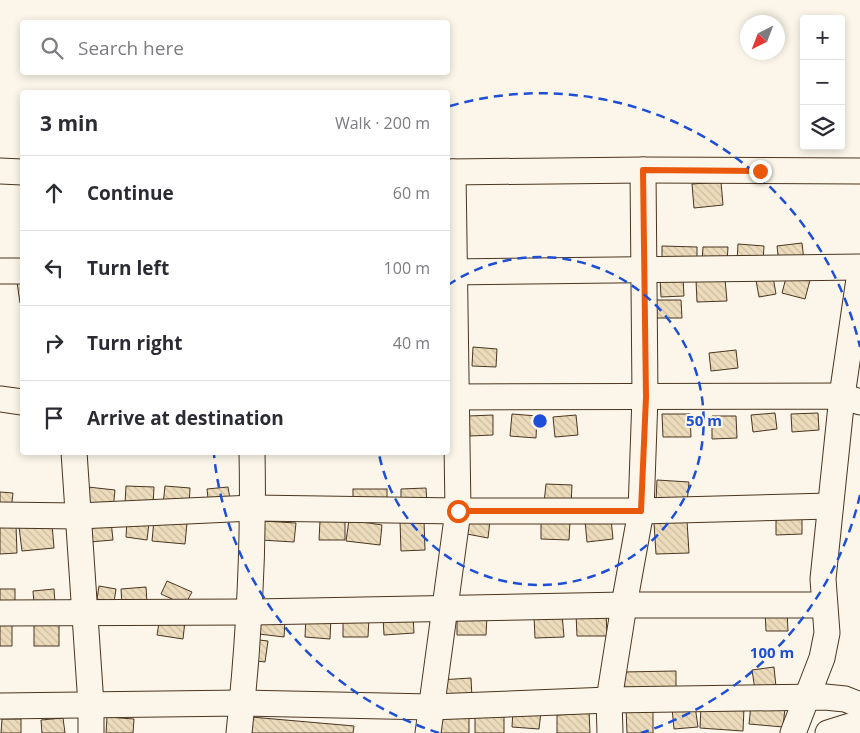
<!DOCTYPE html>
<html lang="en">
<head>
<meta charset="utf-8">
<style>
  body { margin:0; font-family:"Open Sans",sans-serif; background:#f7f7f7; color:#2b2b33 }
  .controls { position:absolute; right:15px; top:15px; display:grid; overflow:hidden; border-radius:5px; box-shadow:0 2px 8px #0003 }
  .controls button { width:45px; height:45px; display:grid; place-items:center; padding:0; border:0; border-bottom:1px solid #e1e1e2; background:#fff; color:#2b2b33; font:25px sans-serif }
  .compass { position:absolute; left:740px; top:15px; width:45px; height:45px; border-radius:50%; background:#fff; box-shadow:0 2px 8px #0003; rotate:222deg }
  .stop { position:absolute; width:15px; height:15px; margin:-11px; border:4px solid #ea580c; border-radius:50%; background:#fff }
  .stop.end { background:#ea580c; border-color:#fff; box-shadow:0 1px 5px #0008 }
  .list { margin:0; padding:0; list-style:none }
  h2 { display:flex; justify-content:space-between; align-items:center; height:65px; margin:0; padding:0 20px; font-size:21px }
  h2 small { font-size:16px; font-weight:400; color:#7c7c81 }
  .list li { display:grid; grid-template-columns:32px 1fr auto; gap:15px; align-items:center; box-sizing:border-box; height:75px; padding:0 20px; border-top:1px solid #e1e1e2 }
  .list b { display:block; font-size:19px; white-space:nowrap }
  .list em { font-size:16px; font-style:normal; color:#7c7c81 }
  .icon { flex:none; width:28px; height:28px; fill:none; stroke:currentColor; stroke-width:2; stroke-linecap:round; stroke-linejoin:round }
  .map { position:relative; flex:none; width:860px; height:733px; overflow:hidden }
  .search { position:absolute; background:#fff; box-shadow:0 2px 8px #0003; left:20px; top:20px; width:430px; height:55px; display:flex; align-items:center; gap:12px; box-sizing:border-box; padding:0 18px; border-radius:5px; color:#7c7c81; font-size:19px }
  .panel { position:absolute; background:#fff; box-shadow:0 2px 8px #0003; left:20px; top:90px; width:430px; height:365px; border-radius:5px }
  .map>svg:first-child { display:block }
  .building { fill:url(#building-back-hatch); stroke:#4a3520 }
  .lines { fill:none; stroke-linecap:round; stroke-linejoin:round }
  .minor-casing { stroke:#4a3520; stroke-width:27 }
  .minor { stroke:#fbf6e9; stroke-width:25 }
  .route { stroke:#ea580c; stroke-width:6 }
  .ring { fill:none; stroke:#1d4ed8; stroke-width:2.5; stroke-dasharray:9 6 }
  .centre { fill:#1d4ed8; stroke:#fbf6e9; stroke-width:2.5 }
  .ring-label { font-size:15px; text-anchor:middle; font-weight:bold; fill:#1d4ed8; stroke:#fbf6e9; stroke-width:4; stroke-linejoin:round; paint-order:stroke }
</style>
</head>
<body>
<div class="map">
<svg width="860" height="733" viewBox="0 0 860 733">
  <defs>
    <pattern id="building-back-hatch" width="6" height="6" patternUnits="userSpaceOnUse" patternTransform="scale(1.25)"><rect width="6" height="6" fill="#ecdcbc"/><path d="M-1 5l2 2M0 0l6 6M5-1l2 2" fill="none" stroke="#ccbda1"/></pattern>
  </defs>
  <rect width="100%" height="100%" fill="#fbf6e9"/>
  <g class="building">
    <path d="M721 182 723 205 694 208 692 184Z"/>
    <path d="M802 243 804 261 779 263 777 246Z"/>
    <path d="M738 244 764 246 763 263 737 261Z"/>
    <path d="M662 246 697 247V262L662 261Z"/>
    <path d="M703 247H728L727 262H702Z"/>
    <path d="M787 274 810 280 805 299 782 293Z"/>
    <path d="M773 277 776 294 759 297 756 280Z"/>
    <path d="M660 278H683L684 296 661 297Z"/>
    <path d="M725 279 727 301 697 302 696 280Z"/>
    <path d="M22 281V303H20L17 282Z"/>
    <path d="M649 300H681L682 318H649Z"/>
    <path d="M473 347 497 349 496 367 472 366Z"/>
    <path d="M736 350 738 368 711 371 709 353Z"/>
    <path d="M775 413 777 429 753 432 751 415Z"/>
    <path d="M818 413 819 430 792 432 791 414Z"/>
    <path d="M512 414 537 416 536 438 510 436Z"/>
    <path d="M662 414H690L691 437H663Z"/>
    <path d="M493 415V435L470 436 469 416Z"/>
    <path d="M576 415 578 435 555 437 553 417Z"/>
    <path d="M712 416H736L737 438 712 439Z"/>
    <path d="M657 480 689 482 687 503 656 501Z"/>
    <path d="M546 484 572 485 571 505 544 503Z"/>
    <path d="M126 486 154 487 153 506 125 504Z"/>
    <path d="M165 486 190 488 189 507 163 505Z"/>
    <path d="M88 487 115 490 113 509 86 506Z"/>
    <path d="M228 487 231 505 209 507 207 489Z"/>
    <path d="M426 488 427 504 401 505V489Z"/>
    <rect x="353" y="489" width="34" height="16"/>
    <path d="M0 492 13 493 11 510 0 508Z"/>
    <path d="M469 518 490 521 488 538 467 534Z"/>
    <path d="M802 518V534L776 535V519Z"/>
    <path d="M611 519 613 539 587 542 585 521Z"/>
    <path d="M154 520 187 523 185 544 152 541Z"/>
    <path d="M349 520 382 525 380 545 346 541Z"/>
    <path d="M541 520 570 521 569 540 541 539Z"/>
    <path d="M111 521 113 540 89 542 87 524Z"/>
    <path d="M127 521 149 523 147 540 126 537Z"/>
    <path d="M262 521 296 523 294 542 261 540Z"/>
    <path d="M320 521H345V540H319Z"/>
    <path d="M400 521H424L425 550 401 551Z"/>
    <path d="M687 521 689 553 656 554 654 523Z"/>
    <path d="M52 524 54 548 22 551 19 527Z"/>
    <path d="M16 526 17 553 0 554V527Z"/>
    <path d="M167 581 192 592 185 605 161 594Z"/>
    <path d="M99 586 116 589 114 602 97 599Z"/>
    <path d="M146 587 147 603 122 605 121 589Z"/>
    <rect x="0" y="589" width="15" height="16"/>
    <path d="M54 589 55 603 34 604 33 591Z"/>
    <path d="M787 610 788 631H766L765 611Z"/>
    <path d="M606 613 607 636H577L576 614Z"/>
    <path d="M562 614 564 637 535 638 534 616Z"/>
    <path d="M306 615 331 616 330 639 305 637Z"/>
    <path d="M413 615 414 633 384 635 383 617Z"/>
    <path d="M343 616 369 617 368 637H343Z"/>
    <path d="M457 616H487L486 635H457Z"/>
    <path d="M160 617 185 621 183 639 157 635Z"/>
    <path d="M260 617 285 620 284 637 259 634Z"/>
    <path d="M0 622 12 623V646H0Z"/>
    <rect x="34" y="622" width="25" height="24"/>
    <path d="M250 639 268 641 265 662 248 660Z"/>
    <path d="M774 667 776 687 755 690 752 670Z"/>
    <path d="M676 671V693L624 694 623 672Z"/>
    <path d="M471 678 472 698 440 700 439 680Z"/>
    <path d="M751 705 785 708 783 727 749 724Z"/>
    <path d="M695 706 698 727 674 729 672 708Z"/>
    <path d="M701 706 744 708 743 731 700 728Z"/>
    <path d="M626 708H653V733H627Z"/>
    <path d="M513 709 541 712 539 729 512 727Z"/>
    <path d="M575 710H589L590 733H557V715L576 714Z"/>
    <path d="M469 713V733H440L439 714Z"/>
    <rect x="475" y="713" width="29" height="20"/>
    <path d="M107 717 134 719 133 733H106Z"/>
    <path d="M251 717 354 726 353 733H250Z"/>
    <path d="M63 718 65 733H42L41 720Z"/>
    <path d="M2 719H21V733H1Z"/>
  </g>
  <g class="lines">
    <defs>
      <g id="minor">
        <path d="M0 171 22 172"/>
        <path d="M448 172 643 170 860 171"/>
        <path d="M0 271H22"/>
        <path d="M448 272 860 267"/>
        <path d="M448 397 842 396 860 402"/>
        <path d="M0 399 22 402"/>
        <path d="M74 452 91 705V733"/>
        <path d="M0 515 78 516 253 508 458 511H641L830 506"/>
        <path d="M0 613 249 612 624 605H823"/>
        <path d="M0 706 242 703 431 707 609 700 825 697 845 699 860 705"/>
        <path d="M239 733C249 640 254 546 252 452"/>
        <path d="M428 733 458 511 453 172"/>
        <path d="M610 733 609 700 624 605 641 511 645 397 643 170"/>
        <path d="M793 733 822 658 827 633 823 579 842 396 860 272"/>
        <path d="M828 733 860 723"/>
      </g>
    </defs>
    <use href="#minor" class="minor-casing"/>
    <use href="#minor" class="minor"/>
  </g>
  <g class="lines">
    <path class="route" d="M458 511H641L646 397 643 170 760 171"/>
  </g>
  <g class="ring">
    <path d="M448 285A164 164 0 1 1 379 454"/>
    <path d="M860 495A328 328 0 0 1 641 733M439 733A328 328 0 0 1 214 455M450 106A328 328 0 0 1 860 347"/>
  </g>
  <circle cx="540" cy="421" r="8" class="centre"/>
  <g class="ring-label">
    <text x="704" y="426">50 m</text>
    <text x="772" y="658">100 m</text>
  </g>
</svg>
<div class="controls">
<button>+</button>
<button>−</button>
<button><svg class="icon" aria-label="layers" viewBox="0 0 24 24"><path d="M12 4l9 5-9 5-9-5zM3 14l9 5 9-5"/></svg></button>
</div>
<svg class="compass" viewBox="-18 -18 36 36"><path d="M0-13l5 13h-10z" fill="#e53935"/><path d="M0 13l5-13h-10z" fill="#7c7c81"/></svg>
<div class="stop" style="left:458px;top:511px"></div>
<div class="stop end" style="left:760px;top:171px"></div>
<div class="search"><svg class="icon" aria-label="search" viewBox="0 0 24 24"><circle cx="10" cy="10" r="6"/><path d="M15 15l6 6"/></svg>Search here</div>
<section class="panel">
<h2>3 min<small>Walk · 200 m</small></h2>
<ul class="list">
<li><svg class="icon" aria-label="ahead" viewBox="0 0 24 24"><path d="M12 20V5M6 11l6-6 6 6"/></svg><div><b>Continue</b></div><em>60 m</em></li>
<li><svg class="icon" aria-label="left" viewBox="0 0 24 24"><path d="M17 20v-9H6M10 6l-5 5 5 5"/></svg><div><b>Turn left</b></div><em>100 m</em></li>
<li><svg class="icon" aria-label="right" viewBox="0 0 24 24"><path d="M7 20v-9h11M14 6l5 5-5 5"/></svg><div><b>Turn right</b></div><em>40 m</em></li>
<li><svg class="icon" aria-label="arrive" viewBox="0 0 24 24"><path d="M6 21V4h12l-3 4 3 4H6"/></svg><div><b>Arrive at destination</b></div></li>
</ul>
</section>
</div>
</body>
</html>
